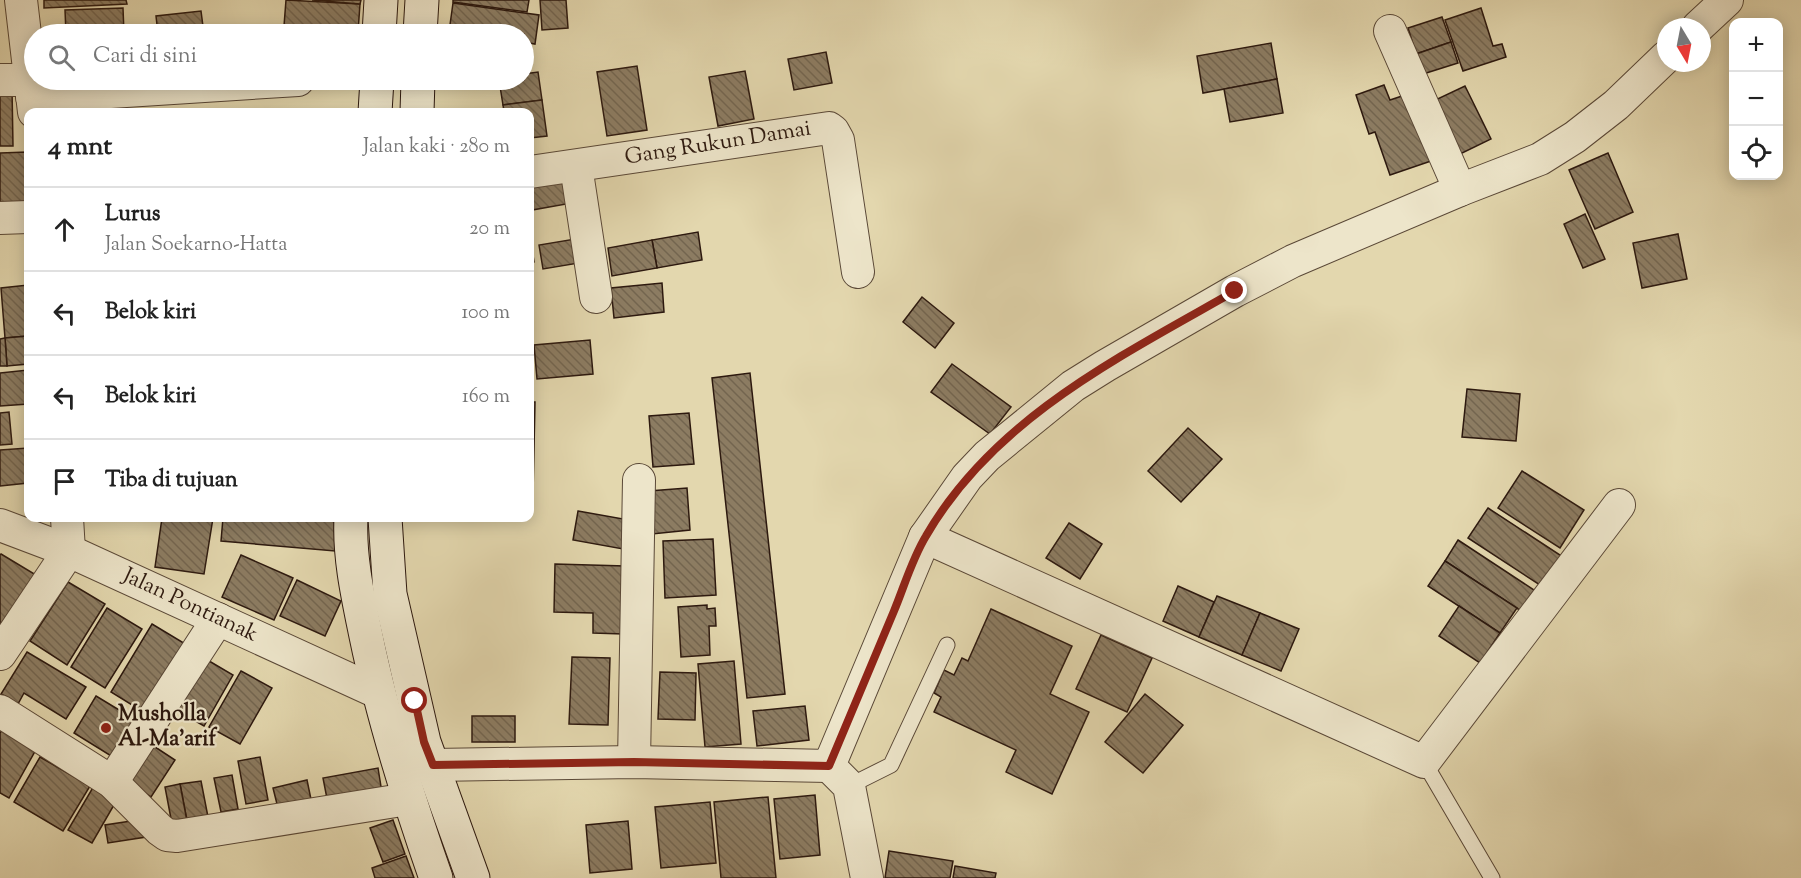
<!DOCTYPE html>
<html lang="id">
<head>
<meta charset="utf-8">
<style>
  body { margin:0; font-family:"Sorts Mill Goudy",serif; background:#f2f2f2; color:#222 }
  .controls { position:absolute; right:18px; top:18px; display:grid; overflow:hidden; border-radius:12px; box-shadow:0 3px 15px #0003 }
  .controls button { width:54px; height:54px; display:grid; place-items:center; padding:0; border:0; border-bottom:2px solid #e0e0e0; background:#fff; color:#222; font:30px sans-serif }
  .compass { position:absolute; left:1657px; top:18px; width:54px; height:54px; border-radius:50%; background:#fff; box-shadow:0 3px 15px #0003; rotate:170deg }
  .stop { position:absolute; width:18px; height:18px; margin:-14px; border:4px solid #8f2418; border-radius:50%; background:#fff }
  .stop.end { background:#8f2418; border-color:#fff; box-shadow:0 2px 6px #0008 }
  .list { margin:0; padding:0; list-style:none }
  h2 { display:flex; justify-content:space-between; align-items:center; height:78px; margin:0; padding:0 24px; font-size:26px }
  h2 small { font-size:20px; font-weight:400; color:#767676 }
  .list li { display:grid; grid-template-columns:39px 1fr auto; gap:18px; align-items:center; box-sizing:border-box; height:84px; padding:0 24px; border-top:2px solid #e0e0e0 }
  .list b { display:block; font-size:22px; white-space:nowrap }
  .list p { margin:0; font-size:20px; white-space:nowrap; color:#767676 }
  .list em { font-size:20px; font-style:normal; color:#767676 }
  .icon { flex:none; width:33px; height:33px; fill:none; stroke:currentColor; stroke-width:2; stroke-linecap:round; stroke-linejoin:round }
  .map { position:relative; flex:none; width:1801px; height:878px; overflow:hidden }
  .search { position:absolute; background:#fff; box-shadow:0 3px 15px #0003; left:24px; top:24px; width:510px; height:66px; display:flex; align-items:center; gap:15px; box-sizing:border-box; padding:0 21px; border-radius:33px; color:#767676; font-size:22px }
  .panel { position:absolute; background:#fff; box-shadow:0 3px 15px #0003; left:24px; top:108px; width:510px; height:414px; border-radius:12px }
  .map>svg:first-child { display:block }
  .building { fill:url(#building-back-hatch); stroke:#2d190f; stroke-width:1.5 }
  .lines { fill:none; stroke-linecap:round; stroke-linejoin:round }
  .lane-casing { stroke:#5a4837; stroke-width:17 }
  .street-casing { stroke:#5a4837; stroke-width:34 }
  .secondary-casing { stroke:#2d190f; stroke-width:35 }
  .lane { stroke:#ede5ca; stroke-width:15 }
  .street { stroke:#ede5ca; stroke-width:32 }
  .secondary { stroke:#ede5ca; stroke-width:33 }
  .route { stroke:#8f2418; stroke-width:8 }
  .poi-dot { fill:#8f2418; stroke:#ede5ca; stroke-width:2 }
  .labels { text-anchor:middle; dominant-baseline:central; stroke-width:4.5; stroke-linejoin:round; paint-order:stroke }
  .street-label { font-size:22px; fill:#2d190f; stroke:#ede5ca }
  .poi-label { font-size:22px; font-weight:bold; fill:#2d190f; stroke:#ede5ca; text-anchor:start }
</style>
</head>
<body>
<div class="map">
<svg width="1801" height="878" viewBox="0 0 1801 878">
  <defs>
    <pattern id="building-back-hatch" width="6" height="6" patternUnits="userSpaceOnUse" patternTransform="scale(1.5)"><rect width="6" height="6" fill="#8c7c62"/><path d="M-1 5l2 2M0 0l6 6M5-1l2 2" fill="none" stroke="#73654f"/></pattern>
  </defs>
  <rect width="100%" height="100%" fill="#e3d7ae"/>
  <filter id="stains"><feTurbulence type="fractalNoise" baseFrequency=".00333" numOctaves="4"/><feColorMatrix values="0 0 0 0 .2 0 0 0 0 .09 0 0 0 0 .02 0 0 0 .5 -.17"/></filter>
  <radialGradient id="worn" r=".72"><stop offset=".6" stop-color="#630" stop-opacity="0"/><stop offset="1" stop-color="#630" stop-opacity=".3"/></radialGradient>
  <g class="building">
    <path d="M44 0H126L127 4 44 8Z"/>
    <path d="M286 0 360 4 358 32 284 26Z"/>
    <path d="M312 0H361L360 4Z"/>
    <path d="M453 0H529L527 12 453 2Z"/>
    <path d="M540 0H566L568 28 542 30Z"/>
    <path d="M453 3 539 15 535 44 524 42V34H466L449 32Z"/>
    <path d="M123 8 124 34H66L65 10Z"/>
    <path d="M1481 8 1493 46 1502 44 1506 57 1463 71 1445 20Z"/>
    <path d="M201 11 204 34H158L156 16Z"/>
    <path d="M1442 17 1451 42 1416 54 1408 28Z"/>
    <path d="M291 28 358 33V34H290Z"/>
    <path d="M1451 42 1458 63 1423 74 1416 54Z"/>
    <path d="M1271 43 1277 79 1203 93 1197 56Z"/>
    <path d="M826 52 832 83 794 90 788 59Z"/>
    <path d="M637 66 647 130 607 136 597 72Z"/>
    <path d="M745 71 754 119 718 126 709 77Z"/>
    <path d="M538 72 542 100 503 105 499 80H524V74Z"/>
    <path d="M1277 79 1283 113 1230 122 1224 89Z"/>
    <path d="M1384 85 1390 100 1408 94 1431 161 1390 175 1375 132 1369 134 1356 95Z"/>
    <path d="M1465 86 1491 139 1456 156 1431 102Z"/>
    <path d="M12 88 13 146H0V89Z"/>
    <path d="M542 100 547 136 530 138V112H504L503 105Z"/>
    <path d="M27 152 28 204 0 205V153Z"/>
    <path d="M1608 153 1633 212 1595 229 1569 170Z"/>
    <path d="M568 181 572 203 532 210 530 188Z"/>
    <path d="M1585 214 1605 259 1583 268 1564 224Z"/>
    <path d="M698 232 702 260 657 268 652 240Z"/>
    <path d="M1678 234 1687 279 1642 288 1633 243Z"/>
    <path d="M530 235 534 262 530 263Z"/>
    <path d="M575 239 579 263 543 269 539 245Z"/>
    <path d="M652 240 657 268 612 276 608 248Z"/>
    <path d="M662 283 664 312 614 318 611 288Z"/>
    <path d="M28 285V336L5 338 1 288Z"/>
    <path d="M922 297 954 323 935 348 903 322Z"/>
    <path d="M28 336V364L7 366 5 338Z"/>
    <path d="M5 338 7 366H0V339Z"/>
    <path d="M590 340 593 374 537 379 534 345Z"/>
    <path d="M952 364 1011 407 990 434 931 392Z"/>
    <path d="M28 370V404L0 406V373Z"/>
    <path d="M750 373 785 694 747 698 712 378Z"/>
    <path d="M1467 389 1520 394 1516 441 1462 437Z"/>
    <path d="M530 402H535L533 495H530Z"/>
    <path d="M9 412 12 444 0 445V413Z"/>
    <path d="M689 413 694 464 653 467 649 416Z"/>
    <path d="M1188 428 1222 459 1181 502 1148 471Z"/>
    <path d="M28 448V483L0 486V450Z"/>
    <path d="M1522 471 1584 510 1560 548 1498 508Z"/>
    <path d="M687 488 690 530 652 534 649 491Z"/>
    <path d="M1488 508 1563 557 1543 587 1468 538Z"/>
    <path d="M578 511 629 520 623 549 573 540Z"/>
    <path d="M162 518H213L204 574 155 567Z"/>
    <path d="M223 518 338 519 335 551 221 541Z"/>
    <path d="M1069 523 1102 544 1080 579 1046 558Z"/>
    <path d="M713 539 716 595 665 598 663 541Z"/>
    <path d="M1458 540 1537 592 1524 613 1445 561Z"/>
    <path d="M1 554 36 575 0 634V555Z"/>
    <path d="M241 555 293 578 274 620 222 597Z"/>
    <path d="M1445 561 1517 608 1500 633 1428 586Z"/>
    <path d="M555 564 625 566 623 634 593 633V613L554 612Z"/>
    <path d="M297 580 341 601 325 636 280 616Z"/>
    <path d="M68 582 105 604 67 665 30 641Z"/>
    <path d="M1178 586 1214 602 1199 637 1163 621Z"/>
    <path d="M1217 596 1260 613 1242 655 1199 637Z"/>
    <path d="M707 605V609L715 608 716 626H709L710 655 681 657 678 607Z"/>
    <path d="M1459 606 1500 633 1480 663 1439 636Z"/>
    <path d="M107 608 142 629 105 688 71 667Z"/>
    <path d="M991 609 1072 646 1050 694 1089 712 1052 794 1006 772 1016 750 934 712 941 697 934 693 944 670 954 675 962 658 968 661Z"/>
    <path d="M1260 613 1299 629 1281 671 1242 655Z"/>
    <path d="M152 624 187 645 145 713 111 692Z"/>
    <path d="M1101 635 1152 658 1127 712 1076 689Z"/>
    <path d="M27 652 86 687 66 719 24 693 18 704 1 694Z"/>
    <path d="M572 657 610 658 608 725 569 724Z"/>
    <path d="M204 658 233 675 204 726 174 709Z"/>
    <path d="M734 661 741 744 705 747 698 664Z"/>
    <path d="M241 671 272 688 240 744 209 727Z"/>
    <path d="M660 672 696 673 695 720 658 719Z"/>
    <path d="M1145 694 1183 725 1143 773 1105 742Z"/>
    <path d="M96 696 139 722 116 759 74 733Z"/>
    <path d="M805 706 809 740 757 746 753 711Z"/>
    <rect x="472" y="716" width="43" height="26"/>
    <path d="M4 727 38 746 9 798 0 793V733Z"/>
    <path d="M149 743 175 760 151 797 124 780Z"/>
    <path d="M40 757 90 786 63 831 14 802Z"/>
    <path d="M260 757 268 800 246 804 238 761Z"/>
    <path d="M378 768 383 799 329 809 323 778Z"/>
    <path d="M232 775 238 809 221 812 214 778Z"/>
    <path d="M307 780 313 809 280 816 273 788Z"/>
    <path d="M201 781 208 817 187 821 180 784Z"/>
    <path d="M95 784 118 798 92 843 68 830Z"/>
    <path d="M180 784 187 821 172 824 165 787Z"/>
    <path d="M815 795 820 855 780 859 774 799Z"/>
    <path d="M768 797 776 878H721L714 802Z"/>
    <path d="M710 802 716 863 661 868 655 807Z"/>
    <path d="M144 819 146 837 108 843 105 825Z"/>
    <path d="M393 820 405 854 383 862 370 828Z"/>
    <path d="M628 821 632 869 590 873 586 825Z"/>
    <path d="M889 851 953 861 950 878H885Z"/>
    <path d="M406 856 414 878H375L372 868Z"/>
    <path d="M955 866 996 873 995 878H953Z"/>
  </g>
  <g class="lines">
    <defs>
      <g id="lane">
        <path d="M1424 762 1492 878"/>
        <path d="M849 786 891 765 947 645"/>
      </g>
      <g id="street">
        <path d="M21 0 34 112"/>
        <path d="M1698 27 1727 0"/>
        <path d="M1390 31 1460 190"/>
        <path d="M0 80H31"/>
        <path d="M32 97 298 80"/>
        <path d="M576 166 596 297"/>
        <path d="M530 172 829 128 833 131 838 140 858 272"/>
        <path d="M0 218 28 217"/>
        <path d="M0 525 69 551 377 692"/>
        <path d="M925 537 1424 762 1619 505"/>
        <path d="M0 654 69 551 67 518"/>
        <path d="M0 711 112 782 160 830 167 835 177 836 408 799"/>
        <path d="M634 762 639 480"/>
        <path d="M433 765 634 762 829 766 925 537 967 477 987 456 1073 386 1105 366 1235 291 1293 261 1460 190 1540 159 1575 137 1616 105 1666 57"/>
        <path d="M829 766 849 786 867 878"/>
        <path d="M112 782 218 619"/>
      </g>
      <g id="secondary">
        <path d="M379 34 381 0"/>
        <path d="M420 34 422 0"/>
        <path d="M375 112 377 80"/>
        <path d="M417 112 418 80"/>
        <path d="M351 518C349 557 358 597 366 636 383 719 408 798 436 878"/>
        <path d="M385 518 390 594 424 742 473 878"/>
      </g>
    </defs>
    <use href="#lane" class="lane-casing"/>
    <use href="#street" class="street-casing"/>
    <use href="#secondary" class="secondary-casing"/>
    <use href="#lane" class="lane"/>
    <use href="#street" class="street"/>
    <use href="#secondary" class="secondary"/>
  </g>
  <g class="lines">
    <path class="route" d="M415 701 424 742 433 765 634 762 829 766C850 715 872 663 894 611 904 587 912 559 926 536 994 418 1121 356 1235 291"/>
  </g>
  <circle class="poi-dot" cx="106" cy="728" r="6"/>
  <g class="labels">
    <g class="street-label">
      <text transform="translate(718 144) rotate(-9)">Gang Rukun Damai</text>
      <text transform="translate(190 606) rotate(25)">Jalan Pontianak</text>
    </g>
    <g class="poi-label">
      <text x="118" y="715">Musholla<tspan x="118" dy="25">Al-Ma'arif</tspan></text>
    </g>
  </g>
  <rect width="100%" height="100%" filter="url(#stains)"/>
  <rect width="100%" height="100%" fill="url(#worn)"/>
</svg>
<div class="controls">
<button>+</button>
<button>−</button>
<button><svg class="icon" aria-label="locate" viewBox="0 0 24 24"><circle cx="12" cy="12" r="6"/><path d="M12 2v4M12 18v4M2 12h4M18 12h4"/></svg></button>
</div>
<svg class="compass" viewBox="-18 -18 36 36"><path d="M0-13l5 13h-10z" fill="#e53935"/><path d="M0 13l5-13h-10z" fill="#767676"/></svg>
<div class="stop" style="left:415px;top:701px"></div>
<div class="stop end" style="left:1235px;top:291px"></div>
<div class="search"><svg class="icon" aria-label="search" viewBox="0 0 24 24"><circle cx="10" cy="10" r="6"/><path d="M15 15l6 6"/></svg>Cari di sini</div>
<section class="panel">
<h2>4 mnt<small>Jalan kaki · 280 m</small></h2>
<ul class="list">
<li><svg class="icon" aria-label="ahead" viewBox="0 0 24 24"><path d="M12 20V5M6 11l6-6 6 6"/></svg><div><b>Lurus</b><p>Jalan Soekarno-Hatta</p></div><em>20 m</em></li>
<li><svg class="icon" aria-label="left" viewBox="0 0 24 24"><path d="M17 20v-9H6M10 6l-5 5 5 5"/></svg><div><b>Belok kiri</b></div><em>100 m</em></li>
<li><svg class="icon" aria-label="left" viewBox="0 0 24 24"><path d="M17 20v-9H6M10 6l-5 5 5 5"/></svg><div><b>Belok kiri</b></div><em>160 m</em></li>
<li><svg class="icon" aria-label="arrive" viewBox="0 0 24 24"><path d="M6 21V4h12l-3 4 3 4H6"/></svg><div><b>Tiba di tujuan</b></div></li>
</ul>
</section>
</div>
</body>
</html>
